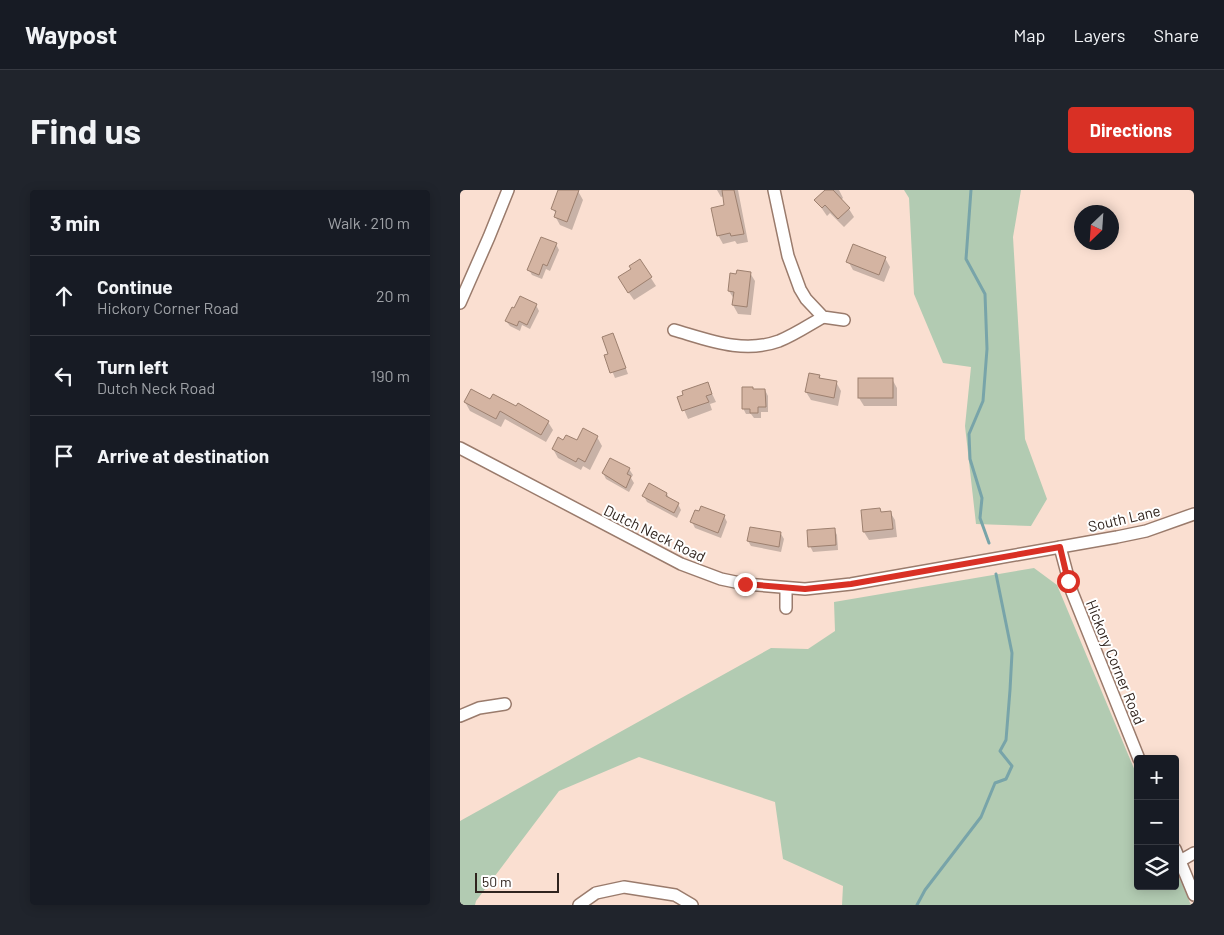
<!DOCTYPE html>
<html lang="en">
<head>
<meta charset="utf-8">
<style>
  body { margin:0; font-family:Barlow,sans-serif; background:#20242c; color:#f1f3f6 }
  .controls { position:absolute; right:15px; bottom:15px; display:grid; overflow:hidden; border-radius:5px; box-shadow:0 2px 12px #0003 }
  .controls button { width:45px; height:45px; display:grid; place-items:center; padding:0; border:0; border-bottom:1px solid #363941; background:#171b24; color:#f1f3f6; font:25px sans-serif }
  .compass { position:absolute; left:614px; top:15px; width:45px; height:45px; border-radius:50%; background:#171b24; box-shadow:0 2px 12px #0003; rotate:205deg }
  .scale { position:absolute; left:15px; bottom:12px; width:84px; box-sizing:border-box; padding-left:5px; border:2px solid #2f231d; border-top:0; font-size:14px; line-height:18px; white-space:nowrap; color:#2f231d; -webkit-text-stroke:4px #fff; paint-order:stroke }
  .stop { position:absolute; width:15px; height:15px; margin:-11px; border:4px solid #d93025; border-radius:50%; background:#fff }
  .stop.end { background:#d93025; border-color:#fff; box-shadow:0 1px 5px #0008 }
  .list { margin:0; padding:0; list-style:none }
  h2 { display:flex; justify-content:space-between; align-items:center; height:65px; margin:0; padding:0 20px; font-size:21px }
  h2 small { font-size:16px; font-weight:400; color:#9ea1a6 }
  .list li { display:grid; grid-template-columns:32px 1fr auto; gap:15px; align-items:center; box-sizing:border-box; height:80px; padding:0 20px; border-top:1px solid #363941 }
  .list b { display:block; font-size:19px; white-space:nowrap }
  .list p { margin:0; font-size:16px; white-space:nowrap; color:#9ea1a6 }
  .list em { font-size:16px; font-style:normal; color:#9ea1a6 }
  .icon { flex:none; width:28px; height:28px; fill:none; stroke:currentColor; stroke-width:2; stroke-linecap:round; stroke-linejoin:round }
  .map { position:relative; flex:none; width:734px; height:715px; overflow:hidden; border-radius:5px }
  header { display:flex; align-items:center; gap:30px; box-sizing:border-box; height:70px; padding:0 25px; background:#171b24; border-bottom:1px solid #363941 }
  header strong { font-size:24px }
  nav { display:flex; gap:28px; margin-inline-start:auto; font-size:18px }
  .intro { display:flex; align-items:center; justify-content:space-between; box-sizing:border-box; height:120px; padding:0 30px }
  h1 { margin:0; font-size:35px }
  .button { padding:12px 22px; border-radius:5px; background:#d93025; color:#fff; font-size:18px; font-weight:700 }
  main { display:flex; gap:30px; padding:0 30px }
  aside { flex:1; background:#171b24; border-radius:5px; box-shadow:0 2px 12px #0003 }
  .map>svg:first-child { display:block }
  .green { fill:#b2cbb2 }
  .shadow { fill:#0003 }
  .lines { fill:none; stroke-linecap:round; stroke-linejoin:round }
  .stream { stroke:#78a4a9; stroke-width:3 }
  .building { fill:#d4b4a2; stroke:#9d806f }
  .minor-casing { stroke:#9a7b6c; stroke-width:14 }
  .minor { stroke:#fff; stroke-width:11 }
  .route { stroke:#d93025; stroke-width:6 }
  .labels { text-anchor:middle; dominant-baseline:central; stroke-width:4; stroke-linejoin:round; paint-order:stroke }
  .street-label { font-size:15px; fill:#2f231d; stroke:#fff }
</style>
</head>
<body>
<header>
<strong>Waypost</strong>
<nav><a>Map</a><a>Layers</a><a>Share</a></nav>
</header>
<div class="intro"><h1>Find us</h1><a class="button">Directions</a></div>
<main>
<aside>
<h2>3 min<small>Walk · 210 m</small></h2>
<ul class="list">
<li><svg class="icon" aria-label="ahead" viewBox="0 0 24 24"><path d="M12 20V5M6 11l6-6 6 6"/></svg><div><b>Continue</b><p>Hickory Corner Road</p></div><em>20 m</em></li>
<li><svg class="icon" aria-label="left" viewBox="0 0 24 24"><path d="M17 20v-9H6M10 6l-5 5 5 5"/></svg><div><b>Turn left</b><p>Dutch Neck Road</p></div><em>190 m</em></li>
<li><svg class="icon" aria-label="arrive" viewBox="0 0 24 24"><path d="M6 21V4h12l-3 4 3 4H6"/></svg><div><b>Arrive at destination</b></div></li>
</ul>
</aside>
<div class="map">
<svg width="734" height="715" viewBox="0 0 734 715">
  <rect width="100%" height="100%" fill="#fadfd1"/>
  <g class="green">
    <path d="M444 0H561L553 47 565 249 587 309 571 336 516 334 505 236 511 177 483 173 454 104 449 8Z"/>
    <path d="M574 378 597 395 678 588V696H715V678L731 715H382L383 696 323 669 315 612 179 567 99 601 16 711 15 715H0V631L311 458 348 459 375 441 374 412Z"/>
  </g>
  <g class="shadow">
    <path d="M100 0 118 1 123 10 112 40 100 35 95 26 96 24 93 19Z"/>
    <path d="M257 0H278L288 52 277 54 275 51 263 54 258 45 266 16 264 6 261 7Z"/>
    <path d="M366 0H379L383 8 381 10 389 19 394 27 384 37 370 23 367 26 356 10Z"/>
    <path d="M96 54 99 60 90 81 86 79 82 89 72 85 69 80Z"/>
    <path d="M425 68 430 77 424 92 393 80 388 71Z"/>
    <path d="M180 71 196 96 174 110 164 96 172 80Z"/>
    <path d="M290 83 295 91 291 125 278 124 273 115 274 109 269 101 277 85Z"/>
    <path d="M76 115 79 121 70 139 62 135 60 141 50 136 46 131Z"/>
    <path d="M153 144 168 184 155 188 146 166 149 164Z"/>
    <path d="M359 186 361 189 376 192 381 201 378 216 351 210 346 202Z"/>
    <path d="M432 189 437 198V216H404L399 208Z"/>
    <path d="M247 193 256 212 250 214 252 220 228 229 219 208Z"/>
    <path d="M292 198 294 201 305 200 308 206V222H301V228H294L291 224H286L283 218Z"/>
    <path d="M30 211 88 232 93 240 86 252 45 229 41 237 10 221 5 212Z"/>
    <path d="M137 247 142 256 130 280 123 276 121 280 98 268 93 259 104 252H117Z"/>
    <path d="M150 270 169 279 173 285 171 288 174 293 169 302 146 289 143 283Z"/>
    <path d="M207 304 210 310 218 314 221 320 217 328 187 312 184 306Z"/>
    <path d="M419 319 422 323 430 322 435 330 437 347 409 350 404 342Z"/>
    <path d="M264 326 267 332 261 348 235 338 232 332Z"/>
    <path d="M374 339 377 345 378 360 353 362 350 356Z"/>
    <path d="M321 344 324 349 321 362 291 356 288 351Z"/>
  </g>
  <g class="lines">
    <g class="stream">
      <path d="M511 0 506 69 525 104 527 159 523 211 509 244 510 269 522 308 520 328 529 353"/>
      <path d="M457 715 465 700 521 627 535 593 546 589 552 576 540 561 546 550 550 500 552 463 536 384"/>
    </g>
  </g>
  <g class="building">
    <path d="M98 0H119L107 32 94 27 96 21 91 19Z"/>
    <path d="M262 0H274L284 44 271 46 270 43 257 46 251 18 264 15Z"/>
    <path d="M365 0H373L390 18 378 29 365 15 362 18 354 10Z"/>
    <path d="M81 47 97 53 87 76 83 74 79 85 67 80Z"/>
    <path d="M393 54 426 67 419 85 386 72Z"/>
    <path d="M180 69 192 87 168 103 158 87 171 79 169 76Z"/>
    <path d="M277 80 291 82 287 117 272 115 274 102 268 101 270 83 276 84Z"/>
    <path d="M60 106 77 114 67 135 59 131 57 136 45 131 52 117 54 118Z"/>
    <path d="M153 143 166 178 150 183 144 165 148 164 142 147Z"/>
    <path d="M349 183 360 185 359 188 377 191 374 208 345 202Z"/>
    <rect x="398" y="188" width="35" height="20"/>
    <path d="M248 192 252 204 246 206 249 212 222 221 217 207 223 205 222 201Z"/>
    <path d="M282 197H293V199H305L306 217H298V223H290V219H282Z"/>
    <path d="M11 199 30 209 33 204 56 216 58 213 89 231 81 245 40 221 36 229 4 212Z"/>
    <path d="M123 238 138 246 125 272 118 268 116 272 92 259 98 247 103 250 106 245 117 250Z"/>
    <path d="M150 268 170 278 167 284 171 286 166 298 142 283Z"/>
    <path d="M189 293 207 303 206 306 219 313 214 323 182 306Z"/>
    <path d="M241 316 265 325 258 343 230 332 235 320 239 321Z"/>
    <path d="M420 318 421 322 431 321 433 339 403 342 401 320Z"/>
    <path d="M290 337 321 342 319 357 287 351Z"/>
    <path d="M375 338 376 355 348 357 347 340Z"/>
  </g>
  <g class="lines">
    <defs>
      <g id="minor">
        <path d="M314 0 328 66 340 99 346 109 363 127 384 130"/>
        <path d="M0 113 29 47 48 0"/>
        <path d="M214 140C249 150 283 164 319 151 334 145 349 135 363 127"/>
        <path d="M0 258 221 374 261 389 285 394 345 399 391 394 657 347 686 341 734 324"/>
        <path d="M600 357 612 402 679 569"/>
        <path d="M326 418V398"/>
        <path d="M0 526 19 518 45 514"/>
        <path d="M715 659 734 705"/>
        <path d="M720 671 734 663"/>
        <path d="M119 715 136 703 164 697 215 705 232 715"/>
      </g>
    </defs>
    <use href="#minor" class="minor-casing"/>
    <use href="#minor" class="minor"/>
  </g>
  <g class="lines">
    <path class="route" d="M285 394 345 399 391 394 600 357 608 391"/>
  </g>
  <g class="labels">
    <g class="street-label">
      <text transform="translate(664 328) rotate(-13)">South Lane</text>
      <text transform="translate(195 343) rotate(26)">Dutch Neck Road</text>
      <text transform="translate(656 472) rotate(68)">Hickory Corner Road</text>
    </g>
  </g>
</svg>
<div class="controls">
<button>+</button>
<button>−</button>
<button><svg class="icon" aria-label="layers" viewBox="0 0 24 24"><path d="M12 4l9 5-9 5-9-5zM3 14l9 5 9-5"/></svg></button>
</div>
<svg class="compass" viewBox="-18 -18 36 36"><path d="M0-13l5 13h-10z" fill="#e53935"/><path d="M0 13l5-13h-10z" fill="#9ea1a6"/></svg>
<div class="scale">50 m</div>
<div class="stop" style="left:608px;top:391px"></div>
<div class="stop end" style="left:285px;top:394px"></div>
</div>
</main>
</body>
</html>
